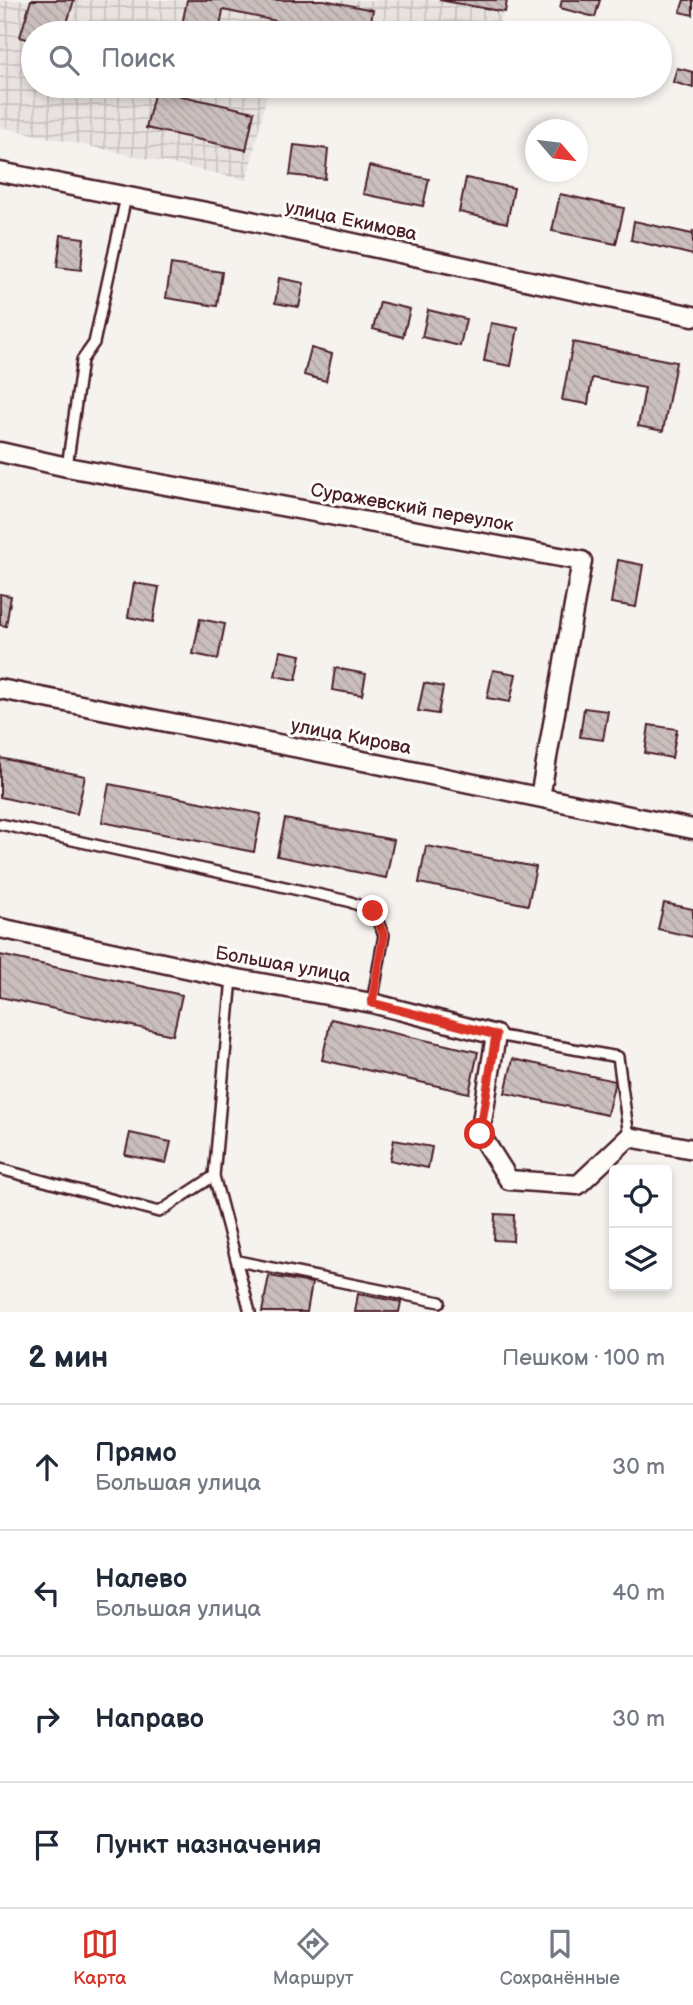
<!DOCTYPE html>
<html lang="ru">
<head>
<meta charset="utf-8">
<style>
  body { margin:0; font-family:"Balsamiq Sans",sans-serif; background:#f2f2f3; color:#1f2937 }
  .controls { position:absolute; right:21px; bottom:21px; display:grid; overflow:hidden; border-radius:7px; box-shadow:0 4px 10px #0003 }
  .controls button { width:63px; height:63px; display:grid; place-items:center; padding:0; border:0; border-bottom:2px solid #e0e1e3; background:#fff; color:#1f2937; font:35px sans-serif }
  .compass { position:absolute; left:525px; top:119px; width:63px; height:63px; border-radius:50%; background:#fff; box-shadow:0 4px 10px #0003; rotate:118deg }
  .stop { position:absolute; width:21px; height:21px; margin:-16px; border:5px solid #d93025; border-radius:50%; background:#fff }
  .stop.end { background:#d93025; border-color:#fff; box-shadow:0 2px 7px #0008 }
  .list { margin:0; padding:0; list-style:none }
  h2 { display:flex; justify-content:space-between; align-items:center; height:91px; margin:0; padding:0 28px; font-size:30px }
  h2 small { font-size:23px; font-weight:400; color:#747a83 }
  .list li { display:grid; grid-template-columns:46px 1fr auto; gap:21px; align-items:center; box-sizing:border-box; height:126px; padding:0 28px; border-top:2px solid #e0e1e3 }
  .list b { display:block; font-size:26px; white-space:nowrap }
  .list p { margin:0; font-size:23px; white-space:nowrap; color:#747a83 }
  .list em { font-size:23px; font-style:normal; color:#747a83 }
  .icon { flex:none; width:38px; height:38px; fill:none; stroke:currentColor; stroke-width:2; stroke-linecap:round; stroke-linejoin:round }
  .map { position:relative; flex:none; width:693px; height:1312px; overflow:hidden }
  .search { position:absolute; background:#fff; box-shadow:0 4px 10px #0003; left:21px; right:21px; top:21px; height:77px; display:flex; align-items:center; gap:18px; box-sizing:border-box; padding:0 24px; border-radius:38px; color:#747a83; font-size:26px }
  .sheet { height:595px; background:#fff }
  nav { display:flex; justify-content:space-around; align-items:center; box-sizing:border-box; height:98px; border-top:2px solid #e0e1e3; background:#fff; font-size:19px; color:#747a83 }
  nav a { display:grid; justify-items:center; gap:4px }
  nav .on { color:#d93025 }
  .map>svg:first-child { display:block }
  .industrial { fill:url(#industrial-grid) }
  .building { fill:url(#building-back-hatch); stroke:#4a1f2b; stroke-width:2 }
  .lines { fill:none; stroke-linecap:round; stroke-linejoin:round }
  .lane-casing { stroke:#4a1f2b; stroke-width:14 }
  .street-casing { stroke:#4a1f2b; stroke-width:23 }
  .lane { stroke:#fdfcf7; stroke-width:9 }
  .street { stroke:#fdfcf7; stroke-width:18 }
  .route { stroke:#d93025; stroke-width:9 }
  .labels { text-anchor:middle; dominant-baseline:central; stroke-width:6; stroke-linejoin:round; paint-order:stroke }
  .street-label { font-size:19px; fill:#4a1f2b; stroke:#fdfcf7 }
</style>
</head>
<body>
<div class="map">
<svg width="693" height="1312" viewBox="0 0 693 1312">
  <defs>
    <pattern id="industrial-grid" width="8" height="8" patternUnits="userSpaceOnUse" patternTransform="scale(1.75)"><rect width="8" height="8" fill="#e9e3e0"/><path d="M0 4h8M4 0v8" fill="none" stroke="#c9c2c0"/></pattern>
    <pattern id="building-back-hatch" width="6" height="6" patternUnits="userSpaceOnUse" patternTransform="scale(1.75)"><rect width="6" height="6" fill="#cbbfbe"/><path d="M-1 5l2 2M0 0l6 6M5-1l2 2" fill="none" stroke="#b0a4a3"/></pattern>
  </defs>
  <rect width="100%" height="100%" fill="#f6f3ef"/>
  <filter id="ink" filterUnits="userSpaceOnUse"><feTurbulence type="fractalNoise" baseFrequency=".0143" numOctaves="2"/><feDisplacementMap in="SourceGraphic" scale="14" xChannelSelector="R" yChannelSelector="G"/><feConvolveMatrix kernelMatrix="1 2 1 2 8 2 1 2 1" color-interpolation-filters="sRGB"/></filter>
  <g filter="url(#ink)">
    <path class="industrial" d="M0 0H509L494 33H33V86H269L247 180 0 127Z"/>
    <g class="building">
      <path d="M31 0H74L64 33H33V41L20 37Z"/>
      <path d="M187 0H324L373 10 369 33H335L223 10 219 33 182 25Z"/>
      <path d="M439 0H507L505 12Z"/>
      <path d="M562 0H600L595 17 560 8Z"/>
      <path d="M684 0H693V15L680 12Z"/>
      <path d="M677 68 693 72V88L673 82Z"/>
      <path d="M155 90 254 112 246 150 146 128Z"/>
      <path d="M294 145 328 149 325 179 290 175Z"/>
      <path d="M369 166 429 179 423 206 363 194Z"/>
      <path d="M466 178 514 188 507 223 459 212Z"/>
      <path d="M560 194 624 208 616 244 552 231Z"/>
      <path d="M634 221 692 234 693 230V255L631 240Z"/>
      <path d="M61 235 84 238 81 270 57 267Z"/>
      <path d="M171 264 222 272 217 306 166 298Z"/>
      <path d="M279 278 304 283 299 307 275 303Z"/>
      <path d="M380 302 410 309 403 337 373 329Z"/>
      <path d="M428 310 466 319 460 346 422 337Z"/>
      <path d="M491 323 518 328 511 366 484 361Z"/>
      <path d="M573 342 676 362 663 431 638 426 645 388 592 378 588 404 562 400Z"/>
      <path d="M311 348 332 354 326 381 304 375Z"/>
      <path d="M618 560 643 565 636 607 611 603Z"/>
      <path d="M134 583 159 587 153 622 128 617Z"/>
      <path d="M0 594 11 596 6 626 0 625Z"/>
      <path d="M200 619 225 624 218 659 193 654Z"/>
      <path d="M280 651 301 655 296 680 275 676Z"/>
      <path d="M335 668 366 674 362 695 332 690Z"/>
      <path d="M493 670 516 674 510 702 487 698Z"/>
      <path d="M424 683 443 687 438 714 418 711Z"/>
      <path d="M584 708 608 711 603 740 580 737Z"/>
      <path d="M649 725 677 729 672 758 645 753Z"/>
      <path d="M0 758 85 776 77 814 0 797Z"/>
      <path d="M109 784 261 814 254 852 102 822Z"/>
      <path d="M285 819 394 840 386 878 277 856Z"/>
      <path d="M426 846 536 867 528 905 419 883Z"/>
      <path d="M664 903 693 909V937L658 929Z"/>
      <path d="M0 955 182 995 173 1035 0 997Z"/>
      <path d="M331 1019 478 1052 469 1093 322 1060Z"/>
      <path d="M513 1059 615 1081 607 1115 505 1093Z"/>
      <path d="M130 1133 171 1142 166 1163 125 1155Z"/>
      <path d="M394 1140 432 1147 428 1168 390 1160Z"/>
      <path d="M495 1214 514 1215 513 1241 494 1240Z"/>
      <path d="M269 1276 312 1283 307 1312H262Z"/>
      <path d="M358 1294 401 1302 399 1312H355Z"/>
    </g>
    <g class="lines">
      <defs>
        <g id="lane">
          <path d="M67 467 82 360 94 343 126 197"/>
          <path d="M0 824 348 901 373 911 384 935 372 1003"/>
          <path d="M232 978 214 1176 250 1312"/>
          <path d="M496 1035 618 1057 629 1137"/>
          <path d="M0 1169 159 1212 214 1176"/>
          <path d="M238 1261 440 1302"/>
        </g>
        <g id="street">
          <path d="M0 172 237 218 693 316"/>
          <path d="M0 452 67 467 582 561 540 797"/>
          <path d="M0 689 329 754 693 829"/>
          <path d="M0 928 232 978 372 1003 496 1035 480 1134 509 1180 578 1185 629 1137 693 1149"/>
        </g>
      </defs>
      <use href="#lane" class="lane-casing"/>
      <use href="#street" class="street-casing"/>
      <use href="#lane" class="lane"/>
      <use href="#street" class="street"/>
    </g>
  </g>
  <g class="lines" filter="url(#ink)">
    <path class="route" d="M373 911 384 935 372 1003 496 1035 480 1134"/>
  </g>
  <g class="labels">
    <g class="street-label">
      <text transform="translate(351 221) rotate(12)">улица Екимова</text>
      <text transform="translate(412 508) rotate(10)">Суражевский переулок</text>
      <text transform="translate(351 737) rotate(11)">улица Кирова</text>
      <text transform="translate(283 965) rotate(10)">Большая улица</text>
    </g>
  </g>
</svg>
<div class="controls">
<button><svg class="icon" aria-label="locate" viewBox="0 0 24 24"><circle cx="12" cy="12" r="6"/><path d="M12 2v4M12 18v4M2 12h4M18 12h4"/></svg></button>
<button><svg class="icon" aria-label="layers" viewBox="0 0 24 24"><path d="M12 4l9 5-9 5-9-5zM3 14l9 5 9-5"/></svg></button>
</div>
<svg class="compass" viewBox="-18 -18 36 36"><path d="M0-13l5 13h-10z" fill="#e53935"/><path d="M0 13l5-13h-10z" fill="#747a83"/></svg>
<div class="stop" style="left:480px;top:1134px"></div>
<div class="stop end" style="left:373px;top:911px"></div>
<div class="search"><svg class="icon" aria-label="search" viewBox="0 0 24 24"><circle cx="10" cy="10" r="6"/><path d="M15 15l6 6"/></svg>Поиск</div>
</div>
<section class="sheet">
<h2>2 мин<small>Пешком · 100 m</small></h2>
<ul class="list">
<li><svg class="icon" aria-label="ahead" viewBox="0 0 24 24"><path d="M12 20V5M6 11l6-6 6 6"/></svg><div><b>Прямо</b><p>Большая улица</p></div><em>30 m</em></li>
<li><svg class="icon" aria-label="left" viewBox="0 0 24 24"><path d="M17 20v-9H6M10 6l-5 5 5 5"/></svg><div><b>Налево</b><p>Большая улица</p></div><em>40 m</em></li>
<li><svg class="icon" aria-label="right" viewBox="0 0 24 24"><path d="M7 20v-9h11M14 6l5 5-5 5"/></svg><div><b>Направо</b></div><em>30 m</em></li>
<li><svg class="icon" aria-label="arrive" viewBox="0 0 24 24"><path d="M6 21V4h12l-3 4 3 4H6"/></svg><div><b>Пункт назначения</b></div></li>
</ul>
</section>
<nav>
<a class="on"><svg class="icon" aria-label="map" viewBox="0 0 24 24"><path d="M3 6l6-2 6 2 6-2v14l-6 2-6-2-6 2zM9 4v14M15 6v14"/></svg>Карта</a>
<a><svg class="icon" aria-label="directions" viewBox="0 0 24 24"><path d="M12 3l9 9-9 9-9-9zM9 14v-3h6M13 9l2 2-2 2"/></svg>Маршрут</a>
<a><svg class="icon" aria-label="saved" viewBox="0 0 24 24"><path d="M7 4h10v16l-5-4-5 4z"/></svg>Сохранённые</a>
</nav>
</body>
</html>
